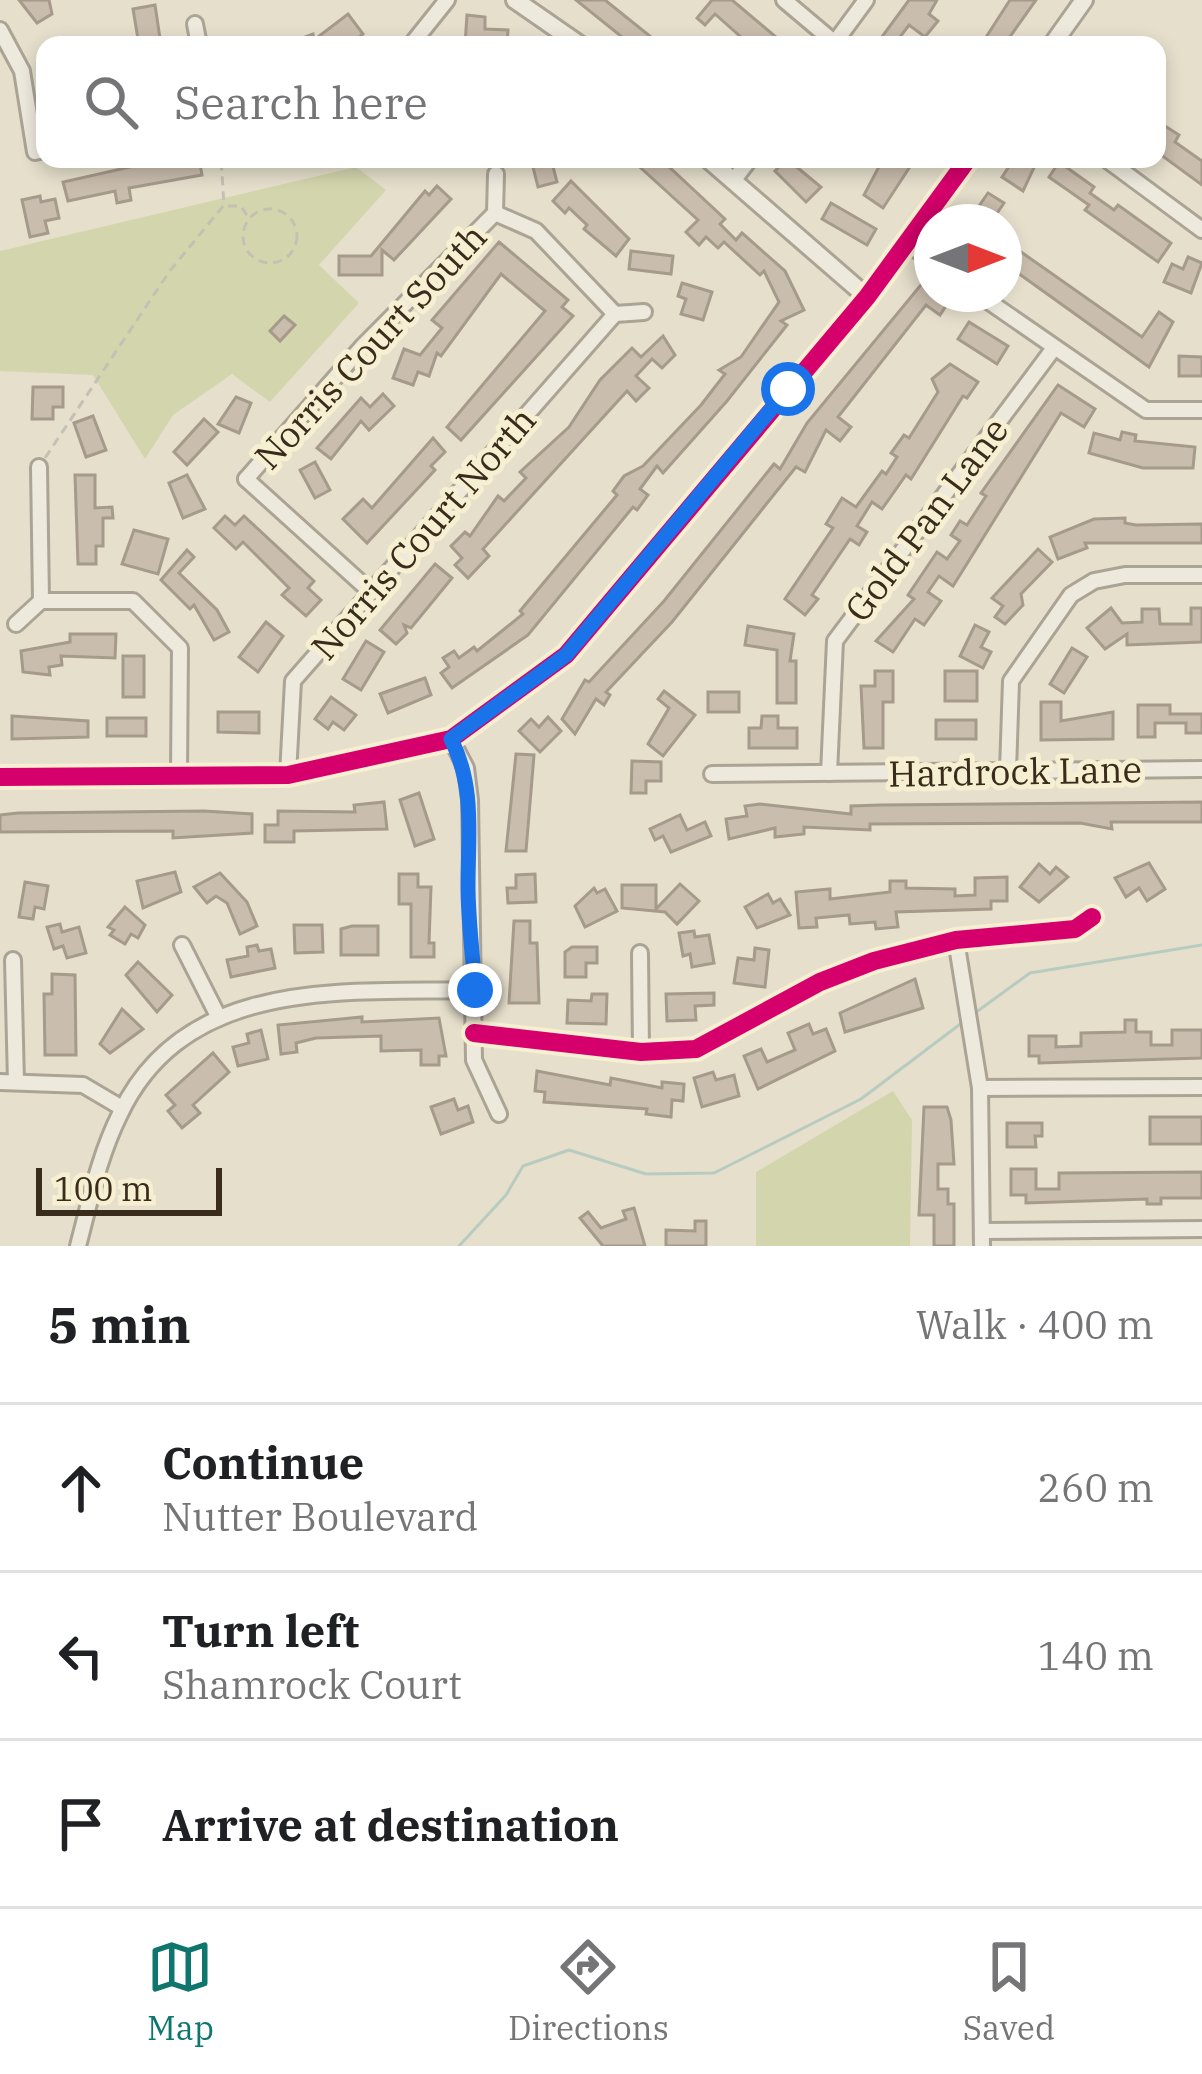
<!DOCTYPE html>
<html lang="en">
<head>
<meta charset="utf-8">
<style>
  body { margin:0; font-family:"IBM Plex Serif",serif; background:#f6f6f6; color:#202124 }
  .compass { position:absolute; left:914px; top:204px; width:108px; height:108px; border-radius:50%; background:#fff; box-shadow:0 6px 18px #0003; rotate:90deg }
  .scale { position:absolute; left:36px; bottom:30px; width:186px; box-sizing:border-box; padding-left:12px; border:6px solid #392c1d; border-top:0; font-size:33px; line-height:42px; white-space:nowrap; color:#392c1d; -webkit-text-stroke:9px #f7efd1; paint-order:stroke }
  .stop { position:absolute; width:36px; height:36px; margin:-27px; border:9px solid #1a73e8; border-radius:50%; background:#fff }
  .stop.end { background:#1a73e8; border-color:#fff; box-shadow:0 3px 12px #0008 }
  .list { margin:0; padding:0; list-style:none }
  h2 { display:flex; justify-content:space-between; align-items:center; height:156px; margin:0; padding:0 48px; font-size:51px }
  h2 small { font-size:39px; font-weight:400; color:#757577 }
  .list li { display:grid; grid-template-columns:78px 1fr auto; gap:36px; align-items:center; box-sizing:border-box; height:168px; padding:0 48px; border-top:3px solid #e0e0e0 }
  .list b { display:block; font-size:45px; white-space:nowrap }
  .list p { margin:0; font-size:39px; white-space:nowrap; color:#757577 }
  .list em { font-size:39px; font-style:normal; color:#757577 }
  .icon { flex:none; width:66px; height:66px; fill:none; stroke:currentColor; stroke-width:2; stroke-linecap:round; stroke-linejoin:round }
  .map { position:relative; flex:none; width:1202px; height:1246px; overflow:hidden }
  .search { position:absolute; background:#fff; box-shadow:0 6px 18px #0003; left:36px; right:36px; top:36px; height:132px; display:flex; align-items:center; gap:30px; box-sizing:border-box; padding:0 42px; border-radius:24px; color:#757577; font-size:45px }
  .sheet { height:660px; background:#fff }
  nav { display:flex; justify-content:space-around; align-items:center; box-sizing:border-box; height:168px; border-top:3px solid #e0e0e0; background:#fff; font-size:33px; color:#757577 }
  nav a { display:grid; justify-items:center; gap:6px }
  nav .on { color:#0f766e }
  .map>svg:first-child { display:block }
  .green { fill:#d3d6ad }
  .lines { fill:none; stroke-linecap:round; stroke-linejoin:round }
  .stream { stroke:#b8cbc0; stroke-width:3 }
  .building { fill:#c9bdad; stroke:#a69a8b; stroke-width:3 }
  .minor-casing { stroke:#aba495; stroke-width:20 }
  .tertiary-casing { stroke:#aba495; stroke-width:22 }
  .path { stroke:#c5c0b4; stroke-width:3; stroke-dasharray:9 6; stroke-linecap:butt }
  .minor { stroke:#ede9dd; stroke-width:14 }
  .tertiary { stroke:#ede9dd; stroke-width:16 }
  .cycleway-casing { stroke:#f7efd1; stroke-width:26 }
  .cycleway { stroke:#d6006c; stroke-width:18 }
  .route { stroke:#1a73e8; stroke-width:15 }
  .labels { text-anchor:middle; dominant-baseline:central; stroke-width:10; stroke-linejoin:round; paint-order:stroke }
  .street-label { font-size:36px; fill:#392c1d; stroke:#f7efd1 }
</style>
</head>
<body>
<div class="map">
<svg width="1202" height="1246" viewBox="0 0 1202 1246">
  <rect width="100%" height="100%" fill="#e6dfcc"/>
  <g class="green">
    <path d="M356 167 386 190 319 265 359 303 270 402 232 374 173 415 145 459 93 375 0 371V251Z"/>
    <path d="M893 1091 912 1120 910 1246H756V1172Z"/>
  </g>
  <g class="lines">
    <g class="stream">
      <path d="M975 1013 1030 973 1202 945"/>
      <path d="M459 1246 506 1195 523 1166 569 1150 646 1174 714 1173 861 1099 963 1022"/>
    </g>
  </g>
  <g class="building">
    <path d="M19 0H49L52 14 37 23Z"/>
    <path d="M576 0H605L661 45H632Z"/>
    <path d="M712 0H732L777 38 771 45H750L715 14 705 25 697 18Z"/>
    <path d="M909 0H937L929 14 938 21 925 37 909 25 894 45H876Z"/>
    <path d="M1010 0H1036L1004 45H981Z"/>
    <path d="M155 5 161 45H139L133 9Z"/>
    <path d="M348 14 363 34 350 45 343 38 333 45H284L313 34 314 40Z"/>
    <path d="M467 15 485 17V29L508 30 507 45H465Z"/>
    <path d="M1165 126 1179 135 1175 142 1202 161V185L1157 152V129L1161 132Z"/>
    <path d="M199 159 202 175 129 188 131 200 117 203 115 191 68 201 63 182 152 162Z"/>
    <path d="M531 159H551L557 182 538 187Z"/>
    <path d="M631 159H668L665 163 725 219 720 224 736 240 742 233 785 271 804 310 781 321 787 325 727 401 663 473 657 466 640 489 648 495 637 510 633 507 528 635 452 688 441 673 449 667 443 658 454 651 459 658 474 647 477 651 523 614 520 611 617 495 613 491 624 476 643 466 701 405 725 374 719 370 741 357 779 302 764 271 760 275 724 242 718 248 706 237 699 245 686 232 698 220Z"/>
    <path d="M787 159 821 187 806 202 775 171Z"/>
    <path d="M883 159H915L883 208 864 195Z"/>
    <path d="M1014 159H1038L1023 191 1002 177Z"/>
    <path d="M1059 162 1094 187 1090 193 1114 210 1118 205 1171 243 1158 262 1085 210 1089 205 1049 177Z"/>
    <path d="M571 181 629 239 616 256 584 229 587 225 569 208 565 213 553 201Z"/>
    <path d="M437 186 451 199 394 260 382 250V275H339V256H371L425 191 429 195Z"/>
    <path d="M988 193 1004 203 991 222H968Z"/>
    <path d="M40 196 41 202 55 199 59 218 45 221 48 233 30 237 22 200Z"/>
    <path d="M831 203 876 229 867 245 822 219Z"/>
    <path d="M1004 240 1142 337 1159 312 1173 322 1149 367 1004 263Z"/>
    <path d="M499 242 568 300 562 307 573 316 461 440 447 427 545 311 501 274 441 356 437 353 429 376 418 372 413 385 393 378 404 349 420 355 442 328 432 320Z"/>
    <path d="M631 251 673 256 671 274 629 269Z"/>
    <path d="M1188 257 1202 263 1191 293 1164 282 1172 264 1183 269Z"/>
    <path d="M925 280 932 294 951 298 940 315 926 305 838 417 851 427 840 441 826 430 805 472 796 467 672 622 606 692 610 695 604 705 596 699 575 734 562 719 585 680 589 682 664 601 774 464 780 469 807 423Z"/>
    <path d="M682 283 712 292 703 320 681 314 686 299 678 296Z"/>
    <path d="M284 316 295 325 280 341 270 331Z"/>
    <path d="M969 322 1008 346 997 364 958 339Z"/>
    <path d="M663 336 675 355 662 368 652 359 636 376 649 388 636 401 627 391 483 549 489 556 468 578 455 565 462 558 451 546 465 532 470 536 498 496 504 501 526 478 520 472 569 427 600 380 632 348 641 357Z"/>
    <path d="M1179 356 1202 357V376H1179Z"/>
    <path d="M950 364 978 382 967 398 963 396 911 479 906 475 882 509 872 502 857 526 867 532 859 545 850 539 812 595 818 599 805 615 785 599 833 528 826 524 842 498 856 507 882 471 886 474 897 457 891 453 904 435 909 438 938 392 932 379Z"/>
    <path d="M1058 385 1095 409 1084 427 1061 413 953 586 939 576 928 592 941 601 924 625 915 619 893 652 876 641 914 599 908 595 937 552 947 559 960 541 951 535 960 521 967 525 986 496 981 493Z"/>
    <path d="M33 387H63V407H53V419H32Z"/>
    <path d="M383 394 394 406 369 430 361 421 331 459 317 448 361 398 370 407Z"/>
    <path d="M236 397 251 403 239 433 218 424Z"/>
    <path d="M93 416 106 450 86 457 74 423Z"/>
    <path d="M204 419 218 432 187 465 174 452Z"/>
    <path d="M1122 432 1136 435 1135 441 1195 447 1193 468H1143L1089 453 1094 433 1120 440Z"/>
    <path d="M433 438 445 452 431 466 435 470 367 543 343 519 363 499 372 508Z"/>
    <path d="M315 462 330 490 315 498 300 470Z"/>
    <path d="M75 475H95V508L112 507 113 518H103V546H96V564H78Z"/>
    <path d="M187 475 205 509 183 518 169 483Z"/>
    <path d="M225 516 235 525 244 516 314 581 308 588 321 600 306 616 282 595 289 588 243 542 236 549 214 528Z"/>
    <path d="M1125 518V523L1136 525 1202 524V543H1085L1087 548 1058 559 1050 537 1094 519Z"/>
    <path d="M134 530 168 539 158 574 122 564Z"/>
    <path d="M1038 549 1052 562 1021 594 1023 605 1005 624 995 617 1003 606 992 598Z"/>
    <path d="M187 550 194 557 179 573 217 610 229 632 214 640 194 605 190 609 161 580Z"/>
    <path d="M435 564 452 578 411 628 404 625 407 633 396 644 380 630Z"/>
    <path d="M1111 608 1122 623 1142 622V609H1159L1160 624H1191V608H1202V642L1127 645V634L1105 649 1087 628Z"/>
    <path d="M266 622 283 636 258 672 239 657Z"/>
    <path d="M975 625 989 632 981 647 991 652 983 668 960 656Z"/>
    <path d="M748 626 794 634 790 661H796V703H777V650L745 645Z"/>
    <path d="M70 634H116L115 658 61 656 62 665 49 667 50 675 23 672 21 651 70 642Z"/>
    <path d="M366 641 384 652 361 690 343 679Z"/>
    <path d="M1072 648 1087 657 1064 693 1050 684Z"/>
    <rect x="123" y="656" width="21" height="41"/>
    <path d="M875 671H893V702H883V748H864L861 686H875Z"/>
    <rect x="945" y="671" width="32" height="30"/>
    <path d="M425 678 431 695 388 713 380 694Z"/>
    <path d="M664 691 695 715 663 756 648 744 669 708 658 699Z"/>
    <rect x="708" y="692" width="31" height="20"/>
    <path d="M331 697 356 715 344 730 333 722 328 729 315 719Z"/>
    <path d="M1041 702H1061V721L1113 712V739L1041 740Z"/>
    <path d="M1138 705H1170V714H1202V733H1186V723H1155V737H1138Z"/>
    <path d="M218 712H259V733L218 732Z"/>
    <path d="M12 716 88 721V737L12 739Z"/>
    <path d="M762 716H778V728H797V748H749V728H761Z"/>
    <path d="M548 717 561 731 540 752 519 731 531 719 539 727Z"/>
    <rect x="107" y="718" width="39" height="18"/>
    <rect x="936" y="720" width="40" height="19"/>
    <path d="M516 754 534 755 526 851H506Z"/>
    <path d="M632 761 661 762V781H646V793H631Z"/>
    <path d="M419 793 434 839 415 846 400 800Z"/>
    <path d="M384 802 387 829 294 831V842H265V825H278V811L355 812 354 805Z"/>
    <path d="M1202 802V822H1111L1112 829 1080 823 870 824V830L804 827V834L775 837V828L729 839 726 819 747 816 745 806 760 804 851 814V806L881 805Z"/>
    <path d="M204 811 252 814V833L173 838V831L0 832V815L18 813Z"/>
    <path d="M680 815 687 830 705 822 711 836 671 852 663 836 655 840 650 829Z"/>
    <path d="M1149 863 1165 889 1147 901 1139 888 1126 897 1115 878Z"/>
    <path d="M1039 864 1050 874 1056 867 1068 877 1039 902 1020 887Z"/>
    <path d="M175 872 181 892 143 908 137 881Z"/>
    <path d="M220 873 247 902 257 926 240 934 227 903 216 896 207 903 194 887Z"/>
    <path d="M399 874H418V887H431L429 943H434V957H411V904H399Z"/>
    <path d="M535 874 536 902 508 903 507 888H516V875Z"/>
    <path d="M1007 877V901H991V909L896 912 898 927 876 929 875 922 850 924 849 915 816 918 817 927 799 928 796 892 830 889V899L890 892V881H906V888L955 889V896L975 895V878Z"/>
    <path d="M25 882 48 886 44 909 35 907 33 919 19 917Z"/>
    <path d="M680 884 699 901 677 924 665 912 622 908V885H656V909Z"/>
    <path d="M594 888 597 893 605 889 617 911 585 927 575 906Z"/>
    <path d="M768 894 773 903 780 899 790 915 757 928 745 907Z"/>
    <path d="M125 907 145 925 138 938 131 934 125 944 110 935 114 930 108 927Z"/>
    <path d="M514 921H530V943H537L539 1003H509Z"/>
    <path d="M60 924 62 932 79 927 86 953 67 958 63 946 54 949 47 927Z"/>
    <path d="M294 925H322L323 952 295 953Z"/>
    <path d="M352 926H378V955H341V929Z"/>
    <path d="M694 931 695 937 709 935 714 963 692 967 690 954 683 956 679 933Z"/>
    <path d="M257 945 259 951 271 949 275 968 231 977 227 960 248 956 247 947Z"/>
    <path d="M572 947H597V963H586V977H565V952Z"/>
    <path d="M755 948 769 950 765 987 734 983 738 958 754 960Z"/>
    <path d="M138 962 172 995 157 1012 126 975Z"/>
    <path d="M52 974 75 975 76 1055H45L44 994H52Z"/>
    <path d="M915 979 923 1008 845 1032 840 1013Z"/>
    <path d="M714 993V1005L695 1006 696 1020 667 1021 666 994Z"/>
    <path d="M592 994H607L606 1024 567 1023 568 1000 591 1001Z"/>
    <path d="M122 1009 143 1029 110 1053 100 1044Z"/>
    <path d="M362 1017V1022L439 1018 446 1056H439V1065H421V1050L381 1051V1036L316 1038 296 1043 297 1052 281 1054 278 1025Z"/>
    <path d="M1125 1020H1136V1032H1151V1045H1172V1030H1202V1058L1039 1063V1056H1029V1036H1056V1047L1081 1046V1033L1125 1032Z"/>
    <path d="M809 1024 813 1034 826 1029 835 1051 758 1089 744 1056 761 1049 767 1062 795 1050 788 1033Z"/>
    <path d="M261 1030 268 1059 238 1066 233 1047 249 1043 247 1034Z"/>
    <path d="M213 1053 229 1072 193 1105 200 1113 182 1128 168 1111 175 1105 166 1095Z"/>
    <path d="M537 1071 610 1085 611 1078 662 1088V1082L684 1084 683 1101 672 1100 671 1117 646 1114 647 1109 544 1102 545 1092 535 1091Z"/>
    <path d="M713 1072 716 1080 734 1075 739 1096 702 1107 694 1078Z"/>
    <path d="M454 1099 458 1110 468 1106 473 1122 441 1134 431 1107Z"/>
    <path d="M924 1107H947L951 1120 954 1164H938V1189H948V1204H954V1246H934V1215H919Z"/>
    <rect x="1150" y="1117" width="52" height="27"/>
    <path d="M1007 1123H1042V1136H1035L1036 1147H1007Z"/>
    <path d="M1011 1169H1036V1189H1059V1173L1202 1172V1198H1161V1204H1147V1199L1026 1203V1195H1011Z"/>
    <path d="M634 1208 645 1246H603L580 1218 588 1212 601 1228 626 1219 623 1211Z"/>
    <path d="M695 1221H706V1246H666V1230L695 1231Z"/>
  </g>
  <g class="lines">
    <defs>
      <g id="minor">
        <path d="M784 0 835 43"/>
        <path d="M195 24 199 45"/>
        <path d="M0 30 22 71 35 152 45 150"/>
        <path d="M411 45 447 0"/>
        <path d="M833 45 866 0"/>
        <path d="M1106 159 1202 230"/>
        <path d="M733 181 750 159"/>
        <path d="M495 213 536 231 615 314"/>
        <path d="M495 213 496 174"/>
        <path d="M907 243 932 261"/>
        <path d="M978 294 1146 410H1202"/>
        <path d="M615 314 644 312"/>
        <path d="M39 467 41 601"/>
        <path d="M246 479 362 347 495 213"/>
        <path d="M246 479 371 592"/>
        <path d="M16 624 41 601H133L180 648 179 775"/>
        <path d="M451 739 466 768 470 800 474 1060 499 1114"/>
        <path d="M1008 771 1011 681 1071 595 1094 581 1125 575H1202"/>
        <path d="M829 773 835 641 1054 348"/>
        <path d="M712 774 1202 769"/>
        <path d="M288 775 293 681 615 314"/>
        <path d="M956 940 980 1088 982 1246"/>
        <path d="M182 945 219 1018"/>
        <path d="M640 953 641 1052"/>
        <path d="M13 960 16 1082"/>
        <path d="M474 1033 641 1052 696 1049 820 982 874 961 956 940 1075 929 1092 917"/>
        <path d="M0 1082 83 1085 122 1108"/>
        <path d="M980 1088 1202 1087"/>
        <path d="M983 1231 1202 1229"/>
        <path d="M78 1246C90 1201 99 1156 120 1114 186 975 348 993 474 990"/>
      </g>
      <g id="tertiary">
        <path d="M515 0 580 45"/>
        <path d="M1052 45 1084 0"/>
        <path d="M708 159 867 297"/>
        <path d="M0 777 288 775 451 739 566 655 867 297 968 159"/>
      </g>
    </defs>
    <use href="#minor" class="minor-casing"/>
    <use href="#tertiary" class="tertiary-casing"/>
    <g class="path">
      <path d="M228 206H241L248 217"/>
      <circle cx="270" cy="236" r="27"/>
      <path d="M45 458 169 272 224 205 221 159"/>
    </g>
    <use href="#minor" class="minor"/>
    <use href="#tertiary" class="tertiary"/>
    <defs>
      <g id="cycleway">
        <path d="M0 777 288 775 451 739 566 655 867 297 968 159"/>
        <path d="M474 1033 641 1052 696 1049 820 982 874 961 956 940 1075 929 1092 917"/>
      </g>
    </defs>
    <use href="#cycleway" class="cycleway-casing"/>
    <use href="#cycleway" class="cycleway"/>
  </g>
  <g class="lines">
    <path class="route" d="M475 990C473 956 468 921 468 886 468 833 475 787 451 739L566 655 788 389"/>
  </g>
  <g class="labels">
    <g class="street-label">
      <text transform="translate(370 346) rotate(-47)">Norris Court South</text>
      <text transform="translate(926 519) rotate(-53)">Gold Pan Lane</text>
      <text transform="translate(423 533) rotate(-49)">Norris Court North</text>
      <text transform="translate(1015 771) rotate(-1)">Hardrock Lane</text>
    </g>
  </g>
</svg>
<svg class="compass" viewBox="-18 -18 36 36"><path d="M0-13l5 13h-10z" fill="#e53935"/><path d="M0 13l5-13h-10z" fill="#757577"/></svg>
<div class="scale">100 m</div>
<div class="stop" style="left:788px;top:389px"></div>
<div class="stop end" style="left:475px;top:990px"></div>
<div class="search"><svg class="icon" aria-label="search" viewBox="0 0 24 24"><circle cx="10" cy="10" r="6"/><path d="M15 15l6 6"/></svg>Search here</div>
</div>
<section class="sheet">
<h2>5 min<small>Walk · 400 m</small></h2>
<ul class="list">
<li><svg class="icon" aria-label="ahead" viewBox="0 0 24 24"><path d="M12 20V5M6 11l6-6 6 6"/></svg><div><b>Continue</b><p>Nutter Boulevard</p></div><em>260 m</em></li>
<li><svg class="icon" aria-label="left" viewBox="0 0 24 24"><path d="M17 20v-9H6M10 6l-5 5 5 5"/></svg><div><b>Turn left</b><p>Shamrock Court</p></div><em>140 m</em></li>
<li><svg class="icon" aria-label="arrive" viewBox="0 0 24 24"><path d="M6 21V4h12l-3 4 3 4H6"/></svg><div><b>Arrive at destination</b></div></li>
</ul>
</section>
<nav>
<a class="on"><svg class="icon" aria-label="map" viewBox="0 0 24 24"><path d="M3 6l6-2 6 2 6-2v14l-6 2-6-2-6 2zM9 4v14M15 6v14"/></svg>Map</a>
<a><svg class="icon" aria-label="directions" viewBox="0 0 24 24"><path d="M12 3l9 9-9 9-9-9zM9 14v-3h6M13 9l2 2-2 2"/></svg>Directions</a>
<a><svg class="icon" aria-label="saved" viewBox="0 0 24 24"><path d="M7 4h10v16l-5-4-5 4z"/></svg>Saved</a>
</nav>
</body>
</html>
